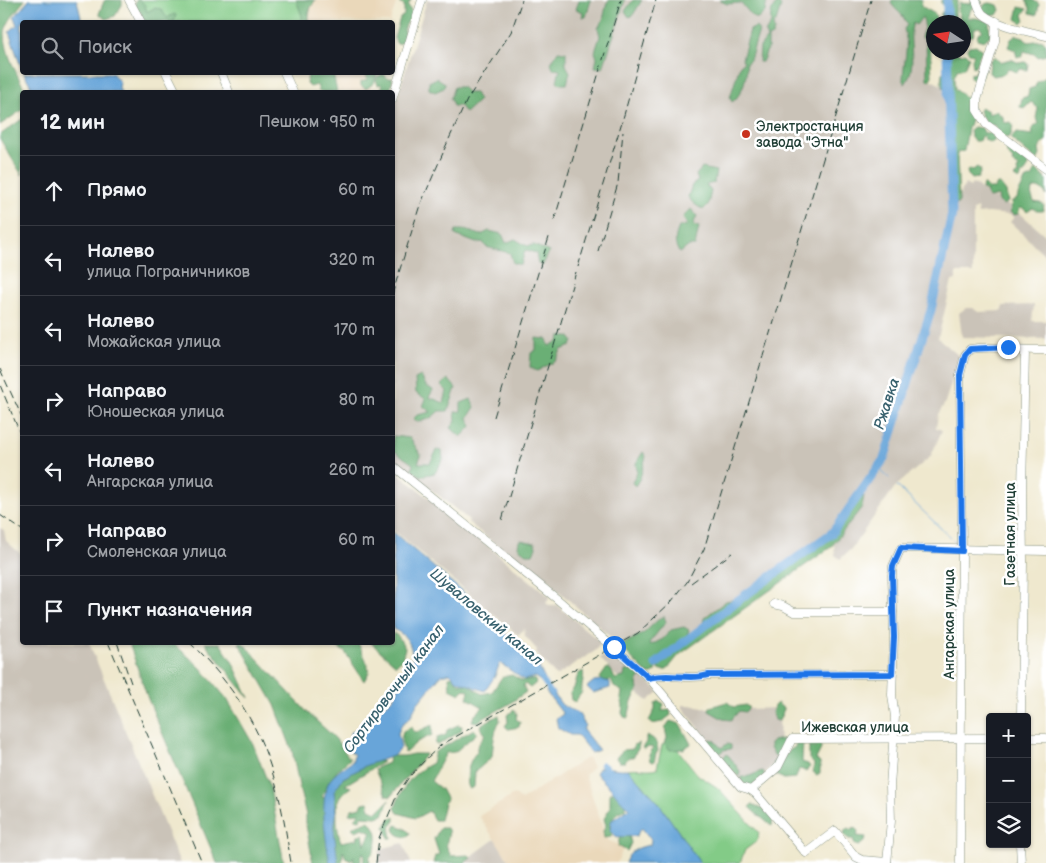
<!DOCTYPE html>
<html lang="ru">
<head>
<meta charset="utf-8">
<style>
  body { margin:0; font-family:"Balsamiq Sans",sans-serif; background:#20242c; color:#f1f3f6 }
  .controls { position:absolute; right:15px; bottom:15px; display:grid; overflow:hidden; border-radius:5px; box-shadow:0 1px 4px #0004 }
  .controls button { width:45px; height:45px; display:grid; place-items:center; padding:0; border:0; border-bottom:1px solid #363941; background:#171b24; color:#f1f3f6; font:25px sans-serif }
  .compass { position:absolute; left:926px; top:15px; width:45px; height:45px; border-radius:50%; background:#171b24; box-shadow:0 1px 4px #0004; rotate:282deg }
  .stop { position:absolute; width:15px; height:15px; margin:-11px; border:4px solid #1a73e8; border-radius:50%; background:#fff }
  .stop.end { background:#1a73e8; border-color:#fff; box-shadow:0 1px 5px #0008 }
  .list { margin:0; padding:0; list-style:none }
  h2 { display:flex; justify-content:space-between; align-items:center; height:65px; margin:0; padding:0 20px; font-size:21px }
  h2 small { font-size:16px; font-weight:400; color:#9ea1a6 }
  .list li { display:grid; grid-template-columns:32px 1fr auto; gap:15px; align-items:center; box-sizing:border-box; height:70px; padding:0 20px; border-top:1px solid #363941 }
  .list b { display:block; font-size:19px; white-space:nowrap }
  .list p { margin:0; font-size:16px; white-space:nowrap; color:#9ea1a6 }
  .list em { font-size:16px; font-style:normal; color:#9ea1a6 }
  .icon { flex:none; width:28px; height:28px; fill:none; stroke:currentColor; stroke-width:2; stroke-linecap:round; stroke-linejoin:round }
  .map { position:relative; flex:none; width:1046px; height:863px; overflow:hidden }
  .search { position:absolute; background:#171b24; box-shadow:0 1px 4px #0004; left:20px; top:20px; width:375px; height:55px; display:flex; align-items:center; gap:12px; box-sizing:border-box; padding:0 18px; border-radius:5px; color:#9ea1a6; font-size:19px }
  .panel { position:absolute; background:#171b24; box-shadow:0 1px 4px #0004; left:20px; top:90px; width:375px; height:555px; border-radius:5px }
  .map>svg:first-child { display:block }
  .built { fill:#ead8ba }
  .industrial { fill:#cac3b8 }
  .green { fill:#83cb87; stroke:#51845e }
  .forest { fill:#6aaf74; stroke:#447654 }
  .water { fill:#67a5d9; stroke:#437186 }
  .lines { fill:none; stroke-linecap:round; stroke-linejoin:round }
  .stream { stroke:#67a5d9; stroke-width:1 }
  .canal { stroke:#67a5d9; stroke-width:5 }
  .river { stroke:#67a5d9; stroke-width:9 }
  .minor-casing { stroke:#879281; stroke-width:9 }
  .minor { stroke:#fff; stroke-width:8 }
  .rail { stroke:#1f3d34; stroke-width:1; stroke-dasharray:8 4; stroke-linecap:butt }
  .route { stroke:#1a73e8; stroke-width:6 }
  .poi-dot { fill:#c8321e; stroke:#fff; stroke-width:2 }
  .labels { text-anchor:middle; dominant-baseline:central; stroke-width:5; stroke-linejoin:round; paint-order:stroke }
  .poi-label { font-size:14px; fill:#1f3d34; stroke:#fff; text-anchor:start }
  .street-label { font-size:14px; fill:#1f3d34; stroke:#fff }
  .water-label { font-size:15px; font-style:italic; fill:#38616e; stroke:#fff }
</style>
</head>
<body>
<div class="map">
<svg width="1046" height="863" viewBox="0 0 1046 863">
  <rect width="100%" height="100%" fill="#fff"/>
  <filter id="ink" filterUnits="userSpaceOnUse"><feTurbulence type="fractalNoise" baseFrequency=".02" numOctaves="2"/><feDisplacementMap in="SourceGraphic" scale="10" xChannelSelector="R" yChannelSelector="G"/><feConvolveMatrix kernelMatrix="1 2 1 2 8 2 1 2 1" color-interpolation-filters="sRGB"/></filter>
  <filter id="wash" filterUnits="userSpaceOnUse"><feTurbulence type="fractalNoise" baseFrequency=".0096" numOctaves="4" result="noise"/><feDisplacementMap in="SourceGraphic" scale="20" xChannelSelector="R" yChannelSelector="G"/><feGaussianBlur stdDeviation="1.12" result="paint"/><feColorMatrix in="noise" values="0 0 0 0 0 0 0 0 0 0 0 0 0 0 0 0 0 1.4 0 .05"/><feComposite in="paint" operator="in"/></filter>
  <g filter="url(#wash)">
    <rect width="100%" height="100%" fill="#efe8ce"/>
    <g class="built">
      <path d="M312 0H397L390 22H308Z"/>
      <path d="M334 73H375L369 92H339Z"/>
      <path d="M588 757 593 767 585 775 607 840 624 847 617 863H510L479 816 515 794 521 800Z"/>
    </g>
    <g class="industrial">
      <path d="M427 0H895L925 11 931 80 948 88 958 199 965 184 970 187 972 184 976 185 994 199 996 197 1022 215 1046 236V256L1010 222 1014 217 1010 215 988 213 978 214 977 208 973 210V273H956V280L952 281 938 338 960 357 944 405 938 414 936 428 942 430 931 456 895 487 851 549 840 559 835 555 834 543 778 581 651 673 553 586V583L549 580 545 585 468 522 469 520 393 459 392 115Z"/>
      <path d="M1034 305 1032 321H1046V339L962 337 959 313 966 308H973L978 312 1003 311V306Z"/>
      <path d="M392 468 550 597 546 603 550 606 557 605 559 607 598 640 601 643 595 651 556 676 536 653 537 650 525 636 524 629 518 635 393 530Z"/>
      <path d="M0 528 4 530 6 541 22 555V642L89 643 180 863H0Z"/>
      <path d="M614 650 659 692 648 701 616 676 600 658Z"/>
      <path d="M683 705H690L717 710 779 708 780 752 778 761 751 785 746 786 683 708Z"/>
      <path d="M495 839 510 863H462Z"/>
      <path d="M403 843 411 863H378L380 849Z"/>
    </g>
    <g class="green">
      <path d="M136 0H312L308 22H151Z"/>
      <path d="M670 740 698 775 718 788 759 833 757 841 745 850 740 863H700L658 802 628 769C639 767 647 771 657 768L662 745Z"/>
    </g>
    <g class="forest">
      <path d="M0 0H25C19 7 5 24 5 33 5 54 17 74 26 92H22V110L0 125Z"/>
      <path d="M106 0H122V5L115 16 106 19 99 14 104 1Z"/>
      <path d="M138 0H140L145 5 147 12 154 8 161 9 167 18 174 14 176 15 174 22H145V21L141 18V12L136 11 135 2Z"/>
      <path d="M296 0H315L308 13V22H301L302 16Z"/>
      <path d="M400 0H411L408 5 412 13 404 29V42L397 44 394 38 400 18 404 15V5L400 4Z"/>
      <path d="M577 0H591L586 17H582L583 12 576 9 579 1Z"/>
      <path d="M610 0H625L603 68 595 67 597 58 595 52 600 36 598 28 603 20 607 2Z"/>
      <path d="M633 0H642L633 15 629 17 625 11Z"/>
      <path d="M719 0H767L765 12 758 19 753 17 741 3 727 4Z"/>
      <path d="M892 0H922L921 6 935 14 937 22H934L933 41 930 42 932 76 929 81 927 79 926 40 921 37C924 30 926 24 922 17L916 25 913 23C906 39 919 66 905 84L903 80C903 63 910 46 904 29L907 25C902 11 897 13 891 3Z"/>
      <path d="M941 0H958L955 11V22H942L941 13 946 9V6L941 3Z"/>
      <path d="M972 0H981V4L971 9 968 18H976L990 21 989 26 991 35 984 41 977 39 978 33 983 31 980 27 975 28 973 36H966L964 32V22H958L960 15 957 12 960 3 970 4Z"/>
      <path d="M1026 0H1033L1039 4 1037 15 1030 13V8Z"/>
      <path d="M778 3 781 6 776 22 773 24 774 31 772 36 768 38V48L762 62H759L760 47 767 38 765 33 771 23C770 16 771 7 778 3Z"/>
      <path d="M990 3 998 5 1000 10 997 15H987L981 10 985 4Z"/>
      <path d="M1019 7 1027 9 1023 15 1025 20 1022 23 1016 19Z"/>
      <path d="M756 27 759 31 750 60 746 63C749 73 742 96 732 102L730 98 740 65 744 62 742 59 750 30Z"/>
      <path d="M1017 35 1024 37 1028 42 1043 40 1046 45V55L1039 57 1034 54 1024 51 1022 57H1017L1015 50 1008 47 1011 39Z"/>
      <path d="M976 45 982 50 975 66 973 67 972 59 974 54 969 53 967 49 969 46Z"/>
      <path d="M558 51 566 52V65L570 72 567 84H560L557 81 560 70 553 69 551 63Z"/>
      <path d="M943 53H958L962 54 965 53 969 57 964 68 957 70 954 77 955 89 969 100 973 114 968 128 964 151 957 153 959 202 954 208 951 206 948 135 950 128 948 117 947 94 941 83 942 73 946 70 947 60Z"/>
      <path d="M995 56 1000 62 1011 59 1019 63 1025 62 1028 64 1027 70 1021 69 1016 72 1008 68 1004 74 994 76 989 73 990 60Z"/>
      <path d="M982 59 984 61 982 74 977 81 970 78V74L975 73Z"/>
      <path d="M369 72 377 73 374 83 366 89 361 86V82L367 80 366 77Z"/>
      <path d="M305 73H333L337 92H319L317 85 310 87 306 83 308 76Z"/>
      <path d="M384 74 387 78H393L390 92H383L381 84 378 85 376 80 378 76Z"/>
      <path d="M1046 77V140L1039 149 1040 155 1037 161 1010 138 1017 133 1033 135 1032 129 1039 123 1036 118 1038 108 1031 102 1025 108 1020 107 1022 98 1028 96 1029 89 1035 87 1037 82Z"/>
      <path d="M437 78 445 83 444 88 435 92 429 89V82Z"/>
      <path d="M454 87H462L468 93H475L479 100 465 113 460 106H453L450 98Z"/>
      <path d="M981 107 988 111 989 114 996 111 1003 117 1004 123 1011 122 1013 125 1011 135 1007 138 998 135 995 125H986L979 111Z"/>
      <path d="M22 119V175L0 139V135Z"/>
      <path d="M974 127 982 128 984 133C990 132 993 135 995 140L991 143 985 140 983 136H981L979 141H975L971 138 970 130Z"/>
      <path d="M1010 148 1013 149V153L1020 154 1024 161 1028 162C1028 168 1027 172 1021 175V178L1019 180 1014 177 1018 174 1017 171 1019 167 1012 163 1013 160 1007 154V150Z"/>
      <path d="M977 167 981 170 978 178 972 179 968 175 967 171 970 169 973 170Z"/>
      <path d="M702 168 716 171 714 183 706 185 711 191 708 205 703 210 693 203 688 197 692 185 698 181 696 175Z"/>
      <path d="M1037 170 1046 179V196L1045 192 1038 188H1034L1031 194 1034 202 1040 203 1044 205 1043 211H1037L1033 208 1027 212 1024 209 1020 208 1018 214 1013 215 1010 212 1012 202 1017 199C1018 192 1023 187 1025 180L1033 177 1034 171Z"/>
      <path d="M983 184 988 189H994L997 184H1000L1006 192 1008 202 1003 205 999 202 998 196 989 198 986 195 987 191 982 189Z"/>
      <path d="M691 209 697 216 693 225 699 227 695 246H689L680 253C673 245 675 236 679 227L687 225 683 217Z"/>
      <path d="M456 230H465L481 235 489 231 502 234 506 243 515 239 527 246 534 245 549 252 543 265 538 264 536 253 525 250 521 265 513 263 510 253 486 247 483 242 476 243 455 235Z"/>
      <path d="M560 336H569L573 341 571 346 561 350 556 361 537 371 530 367 531 353 536 350V338L547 339 549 346 559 341Z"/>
      <path d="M421 376 426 386 433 390 429 397 444 403 447 391 441 385 448 379 456 388 448 411H439L431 418 419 422 413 419 417 415 431 412 423 406 426 399 416 393 415 379Z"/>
      <path d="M471 399 475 407 468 418 472 426 461 437 451 428 456 421 455 412 461 411V403Z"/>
      <path d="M393 436 410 438 421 455 418 463H430L437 450 442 451 443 459 435 473 421 476 412 470 413 464 393 450Z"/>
      <path d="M643 452 646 456 640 478 635 486 632 483 637 471 636 463Z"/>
      <path d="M864 496 862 507 831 547 679 655 667 670H659L657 665 660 659 702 628 704 618 726 601 742 598 799 557 833 537 856 501Z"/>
      <path d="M521 540 535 543 536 547 533 554H527L518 547 519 541Z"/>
      <path d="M664 616 666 622 649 643 651 645 663 639 671 630 684 627 689 630 686 637 657 659 656 672 652 674H647L620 646 644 633 659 619Z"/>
      <path d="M393 633 398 636 405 648 402 659 396 665 371 643 392 642Z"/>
      <path d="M129 643H173L200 667 227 699 253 744 270 788 284 863H217L148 699Z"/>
      <path d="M205 643H220L233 663 249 698Z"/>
      <path d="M239 643H243L308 713 335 738 350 759C338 769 327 781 322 797L327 799 335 783 374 760 383 762 345 785 351 787C347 790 341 794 339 798 335 808 337 833 341 842L357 839 358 836 363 833 365 845 371 832 363 828 356 831 352 828 354 826 368 821C381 828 379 849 369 858L370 863H363L365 856 363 852 360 863 353 862 354 856 351 860 346 858 343 851 342 863H313L306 825V815L300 791 292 750 275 705Z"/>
      <path d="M333 643H358L366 660 369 672 364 681 345 652 334 645Z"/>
      <path d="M607 668 611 670 615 679 624 677 625 671 638 669 642 676 637 682 638 691 632 701 628 718 624 717 622 713 623 706 621 699 622 691 614 687 611 680 602 682 600 678Z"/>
      <path d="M583 671C585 678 581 685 582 692L575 702 571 700 570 693 574 688 578 674Z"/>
      <path d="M512 675 522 681 534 679 536 683 530 688 525 684 523 686 526 692 509 704 477 722 472 721 474 716 483 707 467 698 469 691 465 689 460 694 450 689 449 677 453 676 458 683 469 685 482 694 492 692 502 677Z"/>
      <path d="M659 701 664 704 662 711 670 710 671 715 662 722 652 724 649 721 655 709V704Z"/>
      <path d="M727 702 734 707 746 705 749 708 745 712 739 711 731 720 723 719 709 711 710 707Z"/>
      <path d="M777 703 784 709 779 721 775 720 772 713 774 706Z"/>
      <path d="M514 710 517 714 516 719 520 722 519 727 508 729 505 726 508 722 507 715Z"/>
      <path d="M499 715 500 721C494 729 493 747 492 757L475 772 474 787 469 789C465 778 468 760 477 752V747L485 734 481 728 482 724Z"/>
      <path d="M670 721 680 724 691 744 683 749 670 750 665 743 667 738 665 728Z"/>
      <path d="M432 725V735L417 742 405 753 401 740 403 731 411 727 413 731 417 732Z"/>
      <path d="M458 725 462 726 461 731 438 745 435 744 437 738 446 735 447 730Z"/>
      <path d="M474 729 477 733 455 752 446 753 431 781 441 789 447 800 444 803 440 820H434L429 811 416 818 398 813 395 808C402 787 412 773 432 763L435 752Z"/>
      <path d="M648 736C656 739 657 743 658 751L656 754 654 762 650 761 649 755 653 748 649 747 643 749 642 748 646 742V737Z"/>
      <path d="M710 739 714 740 721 748 727 744 731 745V749L723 750 721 753H717L708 742Z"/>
      <path d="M782 739 784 745 782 753 775 756 770 748V744L773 741Z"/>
      <path d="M797 740 803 742 802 762 808 764 810 767 806 771 799 769 796 778 784 779 776 775 777 769 773 764 775 760 783 759 787 752 795 747Z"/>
      <path d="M814 740 820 741 821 749 816 759 820 763V773L817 775 813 772 814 764 809 759V745Z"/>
      <path d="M638 743 639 744 638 749 636 751 634 757 628 758 625 762H619L616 758 623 750 633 749 634 745Z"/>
      <path d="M413 754H426L390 797 386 795 375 770 378 767 388 763 389 756H404Z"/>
      <path d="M726 754 729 756 740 771 739 776 736 775 722 759Z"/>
      <path d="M762 771 764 772V776L751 787H747L741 781V777C751 777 753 774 762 771Z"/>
      <path d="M615 791 625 803V809L617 813 609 824 612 832 611 837 604 838 603 831 606 825 604 819 610 807V793Z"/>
      <path d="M389 800 383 815 376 817 362 816 360 820 355 819 360 813 349 814 352 809 361 807 363 803 368 802 370 809 377 812Z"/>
      <path d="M752 804 769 812 773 819 772 826C767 822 752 811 749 807Z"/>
      <path d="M395 817V821L390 827 392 838H389L385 827 390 818Z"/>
      <path d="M396 825 405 828 410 833 408 837C402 837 396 835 394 829Z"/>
      <path d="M854 827 858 831 857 836 866 837 865 841 859 846 855 845 853 839H849L844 835 845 830 848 828 851 830Z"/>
      <path d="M440 828H447L449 832 446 845 451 856 469 855 471 858 464 863H433L435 856 439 854 434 839Z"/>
      <path d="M620 835H629L631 843 627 851 618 846Z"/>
    </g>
    <g class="water">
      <path d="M29 0H77L82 22H22V70L9 32 17 25 14 17Z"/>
      <path d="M24 73H112L120 82 119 88 121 92H34Z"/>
      <path d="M393 532 498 622 511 642 537 663 545 680 543 683 535 677 524 680 500 663 495 676 485 691 458 681 450 673 441 675 417 704 410 718 402 724 398 733 401 748 393 756 367 765 343 778 334 791 336 813 334 831 338 863H330C326 842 320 806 327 786 330 776 344 767 352 762L354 755 348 748 350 733C359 728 364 722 371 716 389 700 396 704 401 677L412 671C413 652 413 638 393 629Z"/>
      <path d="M602 680 610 682V688L593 693 587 687 594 681Z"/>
      <path d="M547 688 551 690 562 705 579 714 585 725 583 730 599 750 591 753 577 735H570L558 728 556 719 563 714 546 692Z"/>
      <path d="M600 767C610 767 619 770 628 769L658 802 700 863H625C629 851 638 847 650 845L651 840 642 828 636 836 616 837 610 830 611 821 629 808C623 803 619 799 614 792 609 786 602 781 596 773Z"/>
    </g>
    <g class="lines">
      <g class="stream">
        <path d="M878 468 889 478"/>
        <path d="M897 486 955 542"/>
      </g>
      <g class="canal">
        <path d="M541 678 552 694"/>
        <path d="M602 764 610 771"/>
      </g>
      <g class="river">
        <path d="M947 0V22"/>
        <path d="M656 664 737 601 832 533 884 459 931 310 952 214 947 52"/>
      </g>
    </g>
  </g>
  <g filter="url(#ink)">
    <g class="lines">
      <defs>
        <g id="minor">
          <path d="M129 0 141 22"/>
          <path d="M976 0C978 5 979 10 983 14 997 26 1028 31 1046 36"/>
          <path d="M996 21 995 41 977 100V110L986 124 1046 169"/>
          <path d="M166 72 176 92"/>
          <path d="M221 72 229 92"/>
          <path d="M284 72 293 92"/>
          <path d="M392 100 422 0"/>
          <path d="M392 465 557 599 649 678 741 787 751 790 756 794 806 853 835 831 856 857 862 860 887 862"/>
          <path d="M774 604 783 606 794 612H893"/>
          <path d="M649 678C669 672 689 681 708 675L892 674"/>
          <path d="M1021 717 1023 561 1022 490 1025 351"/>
          <path d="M1027 738H1046"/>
          <path d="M751 790 778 767 792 739 990 738"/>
          <path d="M1020 844 1021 863"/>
          <path d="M887 863 891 821 890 786 895 717 892 695 894 637 892 575 893 566 901 548 1046 551"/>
          <path d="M960 863 962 551 960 375 965 355 970 349C996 345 1021 351 1046 350"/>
        </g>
      </defs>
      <use href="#minor" class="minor-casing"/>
      <use href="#minor" class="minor"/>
      <g class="rail">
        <path d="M444 150 467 100 511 32 522 0"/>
        <path d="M554 221 621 0"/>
        <path d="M598 251 618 183 623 132"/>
        <path d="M578 267 624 115 656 0"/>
        <path d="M392 295 419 208 443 153"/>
        <path d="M773 325 871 0"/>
        <path d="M0 369 22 417"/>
        <path d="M0 385 22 438"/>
        <path d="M494 417 550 234"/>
        <path d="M0 515 22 530"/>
        <path d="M502 520 576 272"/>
        <path d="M691 583 732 553"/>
        <path d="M108 642 202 863"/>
        <path d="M117 642 131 683"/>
        <path d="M189 642C221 672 250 711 265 751 279 787 285 825 291 863"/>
        <path d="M376 863 379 838 397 795 409 777 426 759 441 745 464 732 638 633 671 602 687 582 704 549 771 330"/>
      </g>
    </g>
  </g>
  <g class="lines" filter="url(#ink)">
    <path class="route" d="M614 647 649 678C669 672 689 681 708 675L892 674 894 637 892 575 893 566 901 548 962 551 960 375 965 355 970 349 1008 347"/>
  </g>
  <circle class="poi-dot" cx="746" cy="134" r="5"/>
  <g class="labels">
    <g class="poi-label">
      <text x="756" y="126">Электростанция<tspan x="756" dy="16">завода "Этна"</tspan></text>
    </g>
    <g class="street-label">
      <text transform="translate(1010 534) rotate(-90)">Газетная улица</text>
      <text transform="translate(949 624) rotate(-90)">Ангарская улица</text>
      <text x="855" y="727">Ижевская улица</text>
    </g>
    <g class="water-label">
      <text transform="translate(887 404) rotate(-72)">Ржавка</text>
      <text transform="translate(486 617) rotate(40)">Шуваловский канал</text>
      <text transform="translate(394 689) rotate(-53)">Сортировочный канал</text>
    </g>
  </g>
</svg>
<div class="controls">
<button>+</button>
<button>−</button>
<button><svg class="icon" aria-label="layers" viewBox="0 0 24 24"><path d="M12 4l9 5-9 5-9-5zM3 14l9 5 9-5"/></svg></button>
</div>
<svg class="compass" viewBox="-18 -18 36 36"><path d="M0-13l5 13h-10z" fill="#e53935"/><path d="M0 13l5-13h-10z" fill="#9ea1a6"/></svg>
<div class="stop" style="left:614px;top:647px"></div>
<div class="stop end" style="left:1008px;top:347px"></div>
<div class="search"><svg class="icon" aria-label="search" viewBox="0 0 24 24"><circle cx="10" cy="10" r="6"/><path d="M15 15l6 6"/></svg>Поиск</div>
<section class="panel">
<h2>12 мин<small>Пешком · 950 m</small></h2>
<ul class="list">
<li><svg class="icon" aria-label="ahead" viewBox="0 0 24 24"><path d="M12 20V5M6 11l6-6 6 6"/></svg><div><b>Прямо</b></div><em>60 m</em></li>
<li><svg class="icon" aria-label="left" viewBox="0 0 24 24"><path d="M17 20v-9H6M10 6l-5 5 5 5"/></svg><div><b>Налево</b><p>улица Пограничников</p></div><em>320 m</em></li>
<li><svg class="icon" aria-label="left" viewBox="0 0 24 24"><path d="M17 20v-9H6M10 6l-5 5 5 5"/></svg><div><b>Налево</b><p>Можайская улица</p></div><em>170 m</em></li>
<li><svg class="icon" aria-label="right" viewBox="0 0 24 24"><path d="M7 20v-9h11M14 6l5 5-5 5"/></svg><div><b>Направо</b><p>Юношеская улица</p></div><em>80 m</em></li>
<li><svg class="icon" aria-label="left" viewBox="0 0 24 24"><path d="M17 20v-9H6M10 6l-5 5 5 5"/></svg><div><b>Налево</b><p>Ангарская улица</p></div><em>260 m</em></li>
<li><svg class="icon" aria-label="right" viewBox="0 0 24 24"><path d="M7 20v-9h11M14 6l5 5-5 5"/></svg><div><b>Направо</b><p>Смоленская улица</p></div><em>60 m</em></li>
<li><svg class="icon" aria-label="arrive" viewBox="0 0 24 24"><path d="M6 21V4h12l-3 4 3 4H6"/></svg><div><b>Пункт назначения</b></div></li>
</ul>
</section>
</div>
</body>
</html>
